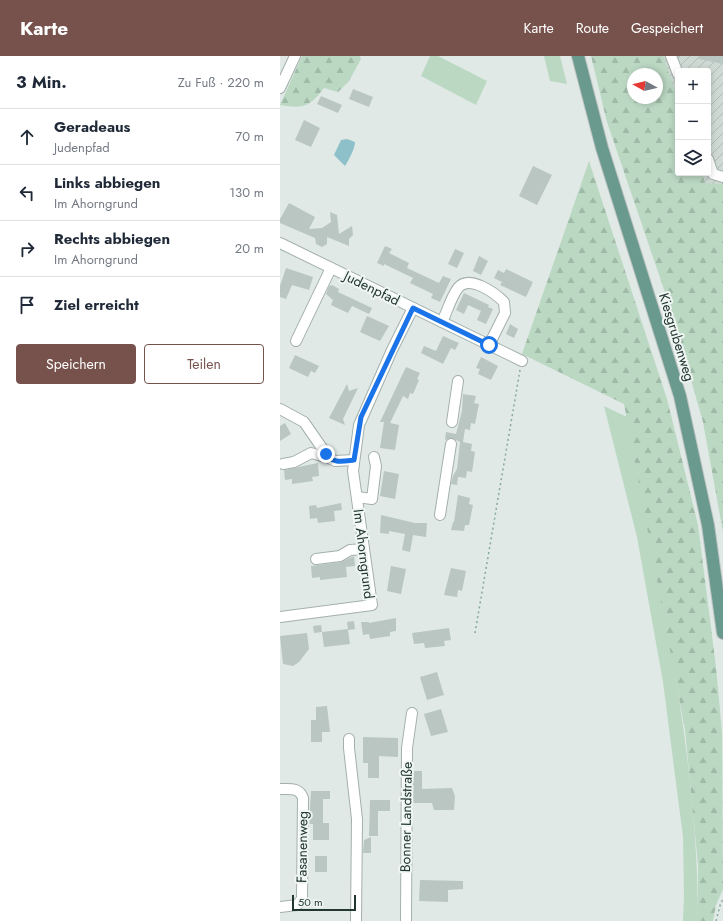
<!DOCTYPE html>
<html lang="de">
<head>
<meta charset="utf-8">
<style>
  body { margin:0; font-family:Jost,sans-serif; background:#f6f6f7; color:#1f2937 }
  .controls { position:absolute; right:12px; top:12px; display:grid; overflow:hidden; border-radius:4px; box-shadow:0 2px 6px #0003 }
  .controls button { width:36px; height:36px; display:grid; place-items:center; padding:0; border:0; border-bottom:1px solid #e0e1e3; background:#fff; color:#1f2937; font:20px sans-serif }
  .compass { position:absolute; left:347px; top:12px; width:36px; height:36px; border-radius:50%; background:#fff; box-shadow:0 2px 6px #0003; rotate:278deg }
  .scale { position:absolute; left:12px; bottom:10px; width:64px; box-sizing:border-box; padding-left:4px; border:2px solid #233732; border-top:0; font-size:11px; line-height:14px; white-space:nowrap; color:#233732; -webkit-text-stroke:3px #f0f6f3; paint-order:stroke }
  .stop { position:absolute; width:12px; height:12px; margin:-9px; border:3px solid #1a73e8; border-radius:50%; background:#fff }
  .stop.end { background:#1a73e8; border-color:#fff; box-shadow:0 1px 4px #0008 }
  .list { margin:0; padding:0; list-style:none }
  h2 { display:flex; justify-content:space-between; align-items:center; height:52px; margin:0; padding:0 16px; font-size:17px }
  h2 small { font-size:13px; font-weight:400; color:#747a83 }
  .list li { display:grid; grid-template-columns:26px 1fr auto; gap:12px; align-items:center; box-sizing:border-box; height:56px; padding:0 16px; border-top:1px solid #e0e1e3 }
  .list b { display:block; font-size:15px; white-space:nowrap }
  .list p { margin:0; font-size:13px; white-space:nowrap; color:#747a83 }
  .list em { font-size:13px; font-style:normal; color:#747a83 }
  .actions { display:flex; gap:8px; padding:12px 16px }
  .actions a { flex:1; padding:9px 0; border:1px solid #77524c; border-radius:4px; text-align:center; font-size:14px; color:#77524c }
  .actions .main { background:#77524c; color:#fff }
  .icon { flex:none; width:22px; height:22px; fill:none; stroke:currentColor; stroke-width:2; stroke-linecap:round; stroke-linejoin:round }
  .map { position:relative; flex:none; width:443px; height:865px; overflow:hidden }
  header { display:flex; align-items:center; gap:24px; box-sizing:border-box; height:56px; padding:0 20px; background:#77524c; color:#fff }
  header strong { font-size:19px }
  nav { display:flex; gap:22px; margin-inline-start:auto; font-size:14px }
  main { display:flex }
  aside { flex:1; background:#fff }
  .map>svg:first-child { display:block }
  .industrial { fill:url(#industrial-furrows) }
  .green { fill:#bbd8c3 }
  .forest { fill:url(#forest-firs); fill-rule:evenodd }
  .water { fill:#8dc0c9 }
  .building { fill:#b9c6c1 }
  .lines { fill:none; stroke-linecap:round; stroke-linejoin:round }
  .minor-casing { stroke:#a4b0ac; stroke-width:12 }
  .major-casing { stroke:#bdc3c2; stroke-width:14 }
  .path { stroke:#84a99d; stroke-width:1.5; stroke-dasharray:2 3; stroke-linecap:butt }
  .minor { stroke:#fff; stroke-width:10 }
  .major { stroke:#699a8d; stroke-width:12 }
  .route { stroke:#1a73e8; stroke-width:5 }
  .labels { text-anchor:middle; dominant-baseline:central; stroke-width:4; stroke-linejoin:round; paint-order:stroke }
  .street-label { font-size:14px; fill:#233732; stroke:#f0f6f3 }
</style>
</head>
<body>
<header>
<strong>Karte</strong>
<nav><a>Karte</a><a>Route</a><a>Gespeichert</a></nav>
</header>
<main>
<aside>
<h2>3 Min.<small>Zu Fuß · 220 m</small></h2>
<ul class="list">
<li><svg class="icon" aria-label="ahead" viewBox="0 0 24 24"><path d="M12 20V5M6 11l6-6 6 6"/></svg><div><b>Geradeaus</b><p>Judenpfad</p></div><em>70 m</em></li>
<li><svg class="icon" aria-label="left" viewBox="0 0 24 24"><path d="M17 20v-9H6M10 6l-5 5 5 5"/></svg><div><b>Links abbiegen</b><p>Im Ahorngrund</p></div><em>130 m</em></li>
<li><svg class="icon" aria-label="right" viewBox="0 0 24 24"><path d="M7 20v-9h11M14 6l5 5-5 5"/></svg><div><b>Rechts abbiegen</b><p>Im Ahorngrund</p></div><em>20 m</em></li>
<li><svg class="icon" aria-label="arrive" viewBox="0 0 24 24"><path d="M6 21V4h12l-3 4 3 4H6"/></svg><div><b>Ziel erreicht</b></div></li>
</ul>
<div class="actions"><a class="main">Speichern</a><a>Teilen</a></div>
</aside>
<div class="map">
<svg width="443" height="865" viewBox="0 0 443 865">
  <defs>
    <pattern id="industrial-furrows" width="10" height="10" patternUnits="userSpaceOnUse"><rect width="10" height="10" fill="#ced9d4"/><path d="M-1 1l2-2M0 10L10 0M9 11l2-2" fill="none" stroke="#b1bbb6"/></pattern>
    <pattern id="forest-firs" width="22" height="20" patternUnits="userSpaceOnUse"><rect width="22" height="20" fill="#bbd8c3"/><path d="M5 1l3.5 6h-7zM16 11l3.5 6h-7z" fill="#a0baa8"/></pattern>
  </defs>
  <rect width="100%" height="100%" fill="#e0e9e5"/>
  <path class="industrial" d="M357 0H443V229L401 117H428V15H398V109L377 42V18Z"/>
  <g class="green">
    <path d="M150 0H158L207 25 196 49 141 20Z"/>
    <path d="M264 0H280L287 28 270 25Z"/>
    <path d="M324 350 347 361C378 528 418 695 418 865H403L404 840 403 781 383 626 357 481Z"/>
  </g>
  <g class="forest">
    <path d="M22 0H80L81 3 69 25 58 36 44 32C30 51 23 53 0 49Z"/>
    <path d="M311 0H383L398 45V117H422L425 127 443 128V476L423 366 392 257 327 66ZM353 18H377V42H353Z"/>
    <path d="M309 105 387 343 418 469 436 611 442 676 443 833 436 849 433 865H418V809L405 674 344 348 242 298Z"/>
  </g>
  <path class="water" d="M67 83 75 86C75 93 68 105 65 110L54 99 61 84Z"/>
  <g class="building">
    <path d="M419 0H443V8L419 3Z"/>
    <path d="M73 33 93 41 89 51 69 43Z"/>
    <path d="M41 40 62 49 58 57 37 48Z"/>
    <path d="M24 64 40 72 31 91 15 84Z"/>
    <path d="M253 110 272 119 257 149 239 140Z"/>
    <path d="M9 147 35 161 29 173 42 172 51 166 50 156 57 159 59 178 72 170 73 179 69 183V190L47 181V188L42 191 36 188 35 182 0 167V163Z"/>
    <path d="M105 190 112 193 109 197 129 207 127 212 159 227 163 220 171 223 160 246 151 242 153 238 130 227 133 222 104 208V210L97 207Z"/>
    <path d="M175 193 184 197 177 212 168 208Z"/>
    <path d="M199 200 208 205 201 219 193 215Z"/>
    <path d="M6 212 33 221 29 234 12 229 6 243 0 241V230Z"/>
    <path d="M226 213 253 226 246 241 220 229 222 226 214 222 218 214 224 217Z"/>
    <path d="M52 229 59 233 58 236 92 252 89 258 72 250 68 257 51 249 53 244 46 238 49 230Z"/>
    <path d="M184 237 209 249 208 251 213 253 206 268 197 264 201 255 188 249 184 258 176 254Z"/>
    <path d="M87 260 109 270 100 285 80 276Z"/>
    <path d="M230 268 238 273 234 282 226 278Z"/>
    <path d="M163 280 179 287 175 294 171 292 163 308 141 297 144 290 156 295Z"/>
    <path d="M15 299 39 310 35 317 31 315 28 321 9 312Z"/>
    <path d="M201 301 218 310 211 324 198 318 200 313 196 312Z"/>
    <path d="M126 311 140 317 137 323 139 324 133 338 130 337 128 343 123 340 110 367 119 369 115 394 100 392 104 366H100Z"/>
    <path d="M67 328 69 335 78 332 63 363 65 369 49 362Z"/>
    <path d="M183 338 196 340 194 347 199 348 195 368 191 367 190 374 185 373 183 386 192 388 191 395 195 396 192 416 187 415 186 422 178 421 177 429 171 428 173 420 177 413 180 386 172 382 165 384 166 376 176 378 182 355Z"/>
    <path d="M5 367 11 378 0 385V370Z"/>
    <path d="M38 407 39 420 32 421 33 425 12 428V423L5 424 4 414Z"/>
    <path d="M104 415 119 418 115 443 100 440Z"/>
    <path d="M178 439 190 442 189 448 193 449 189 469H185L184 475 171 474 173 466H174Z"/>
    <path d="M61 447 62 454 54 455 55 465 38 467 37 462 30 463 29 450 36 449 37 452Z"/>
    <path d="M101 459 135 467H147L146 481 133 479 130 496 122 494 125 478 109 475V478L100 477Z"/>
    <path d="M74 500 75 510 66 511 67 521 40 524V521L32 522 31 510 61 506Z"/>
    <path d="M111 510 126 513 121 538 107 535Z"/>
    <path d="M171 512 186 515 182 535 178 534 177 541 164 539Z"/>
    <path d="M116 562V575L110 576V580L90 583 89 578 83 579 81 566H89V567Z"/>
    <path d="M74 565 75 573 68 574 70 588 44 591 42 576 34 577 33 570 41 569 42 576 68 573 67 566Z"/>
    <path d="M169 572 171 584 164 585 165 590 145 592 144 587 134 588 132 577Z"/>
    <path d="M27 577 29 593 19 606 13 610 3 608 0 580Z"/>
    <path d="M157 616 164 639 147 644 140 621Z"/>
    <path d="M47 650 50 676H42V686H31V664H36V651Z"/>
    <path d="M161 653 168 676 151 680 144 658Z"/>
    <path d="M83 681 118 682V701L99 700V722H88V707H83Z"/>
    <path d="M133 715H142V733L172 732 175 740 174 754H154L152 747H133Z"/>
    <path d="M31 735H50V743H43V767H49V784H33V768H29Z"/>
    <path d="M90 744H110V755H98V780H89Z"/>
    <path d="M91 781V797H83L84 784Z"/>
    <rect x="35" y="800" width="12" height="16"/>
    <path d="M140 824 183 825V833L168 834V846L139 845Z"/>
  </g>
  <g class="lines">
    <defs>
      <g id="minor">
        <path d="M391 0 398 18"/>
        <path d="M0 32 15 0"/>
        <path d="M428 103 433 118 443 121"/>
        <path d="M0 187 242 305"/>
        <path d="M162 266C167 256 171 241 178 232 189 218 215 237 224 246L225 257 209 289"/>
        <path d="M16 285 51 212"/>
        <path d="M0 353 24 366 49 402 55 405 74 404"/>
        <path d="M172 366 178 325"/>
        <path d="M3 408 14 406 31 397 42 400 46 398"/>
        <path d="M77 441 92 443 96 410 94 401"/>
        <path d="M160 459 171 388"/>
        <path d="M36 503 60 500 70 494 84 493"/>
        <path d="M0 561 92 549 73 415 79 369 112 294 133 252"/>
        <path d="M69 683V692L77 763 76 865"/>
        <path d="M0 733C10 733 19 731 23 742L22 843 17 849 0 851"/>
        <path d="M126 865 127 692 132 657"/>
      </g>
      <path id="major" d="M298 0 322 92 400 340 428 469 443 577"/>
    </defs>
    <use href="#minor" class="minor-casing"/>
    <use href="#major" class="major-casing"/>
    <g class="path">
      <path d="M195 577 240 314"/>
      <path d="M436 865 441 846 443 844"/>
    </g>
    <use href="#minor" class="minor"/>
    <use href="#major" class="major"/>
  </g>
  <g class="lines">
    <path class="route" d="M46 398C52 408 64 405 74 404L81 361 133 252 209 289"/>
  </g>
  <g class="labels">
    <g class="street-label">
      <text transform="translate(92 232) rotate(26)">Judenpfad</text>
      <text transform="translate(397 281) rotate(73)">Kiesgrubenweg</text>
      <text transform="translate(84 498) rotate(83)">Im Ahorngrund</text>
      <text transform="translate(126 761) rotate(-89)">Bonner Landstraße</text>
      <text transform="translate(22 791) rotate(-89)">Fasanenweg</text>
    </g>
  </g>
</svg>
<div class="controls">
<button>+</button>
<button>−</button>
<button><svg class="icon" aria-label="layers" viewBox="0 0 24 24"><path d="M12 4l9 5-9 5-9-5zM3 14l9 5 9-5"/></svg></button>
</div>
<svg class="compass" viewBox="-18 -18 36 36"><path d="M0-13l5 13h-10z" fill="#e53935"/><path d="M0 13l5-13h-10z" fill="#747a83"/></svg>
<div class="scale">50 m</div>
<div class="stop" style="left:209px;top:289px"></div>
<div class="stop end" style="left:46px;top:398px"></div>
</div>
</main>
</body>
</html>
